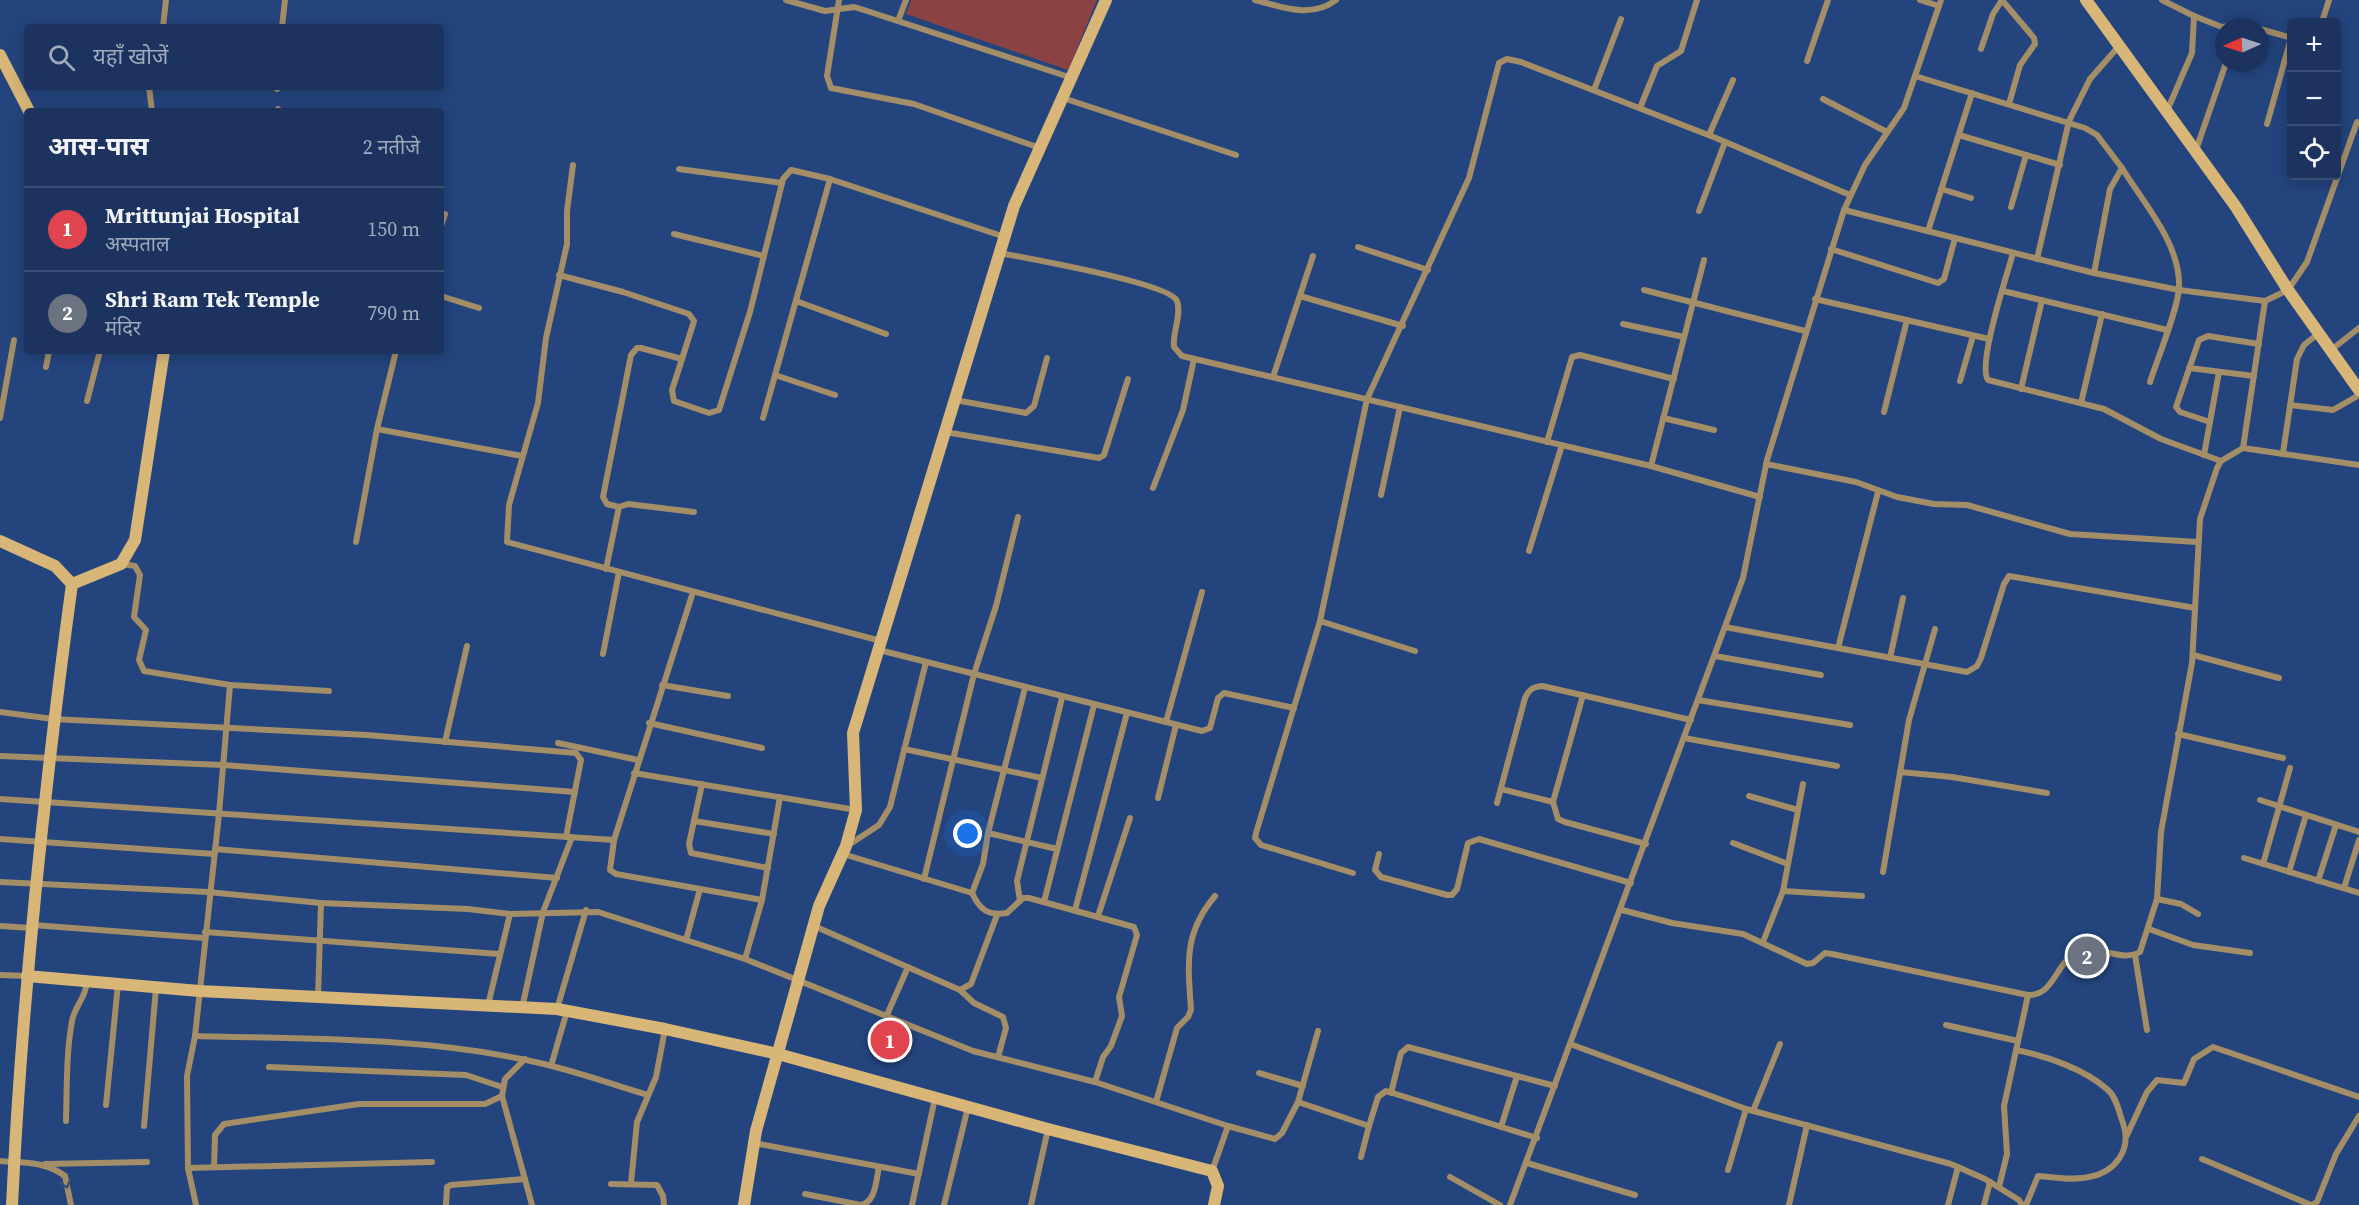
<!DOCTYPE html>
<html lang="hi">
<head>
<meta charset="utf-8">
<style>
  body { margin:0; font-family:"Source Serif 4","Noto Sans Devanagari",serif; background:#243b64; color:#f1f3f6 }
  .controls { position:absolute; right:18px; top:18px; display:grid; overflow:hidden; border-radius:6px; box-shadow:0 3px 15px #0003 }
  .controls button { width:54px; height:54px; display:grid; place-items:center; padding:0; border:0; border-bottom:2px solid #394e73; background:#1b335e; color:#f1f3f6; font:30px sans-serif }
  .compass { position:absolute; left:2215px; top:18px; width:54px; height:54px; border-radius:50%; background:#1b335e; box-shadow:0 3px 15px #0003; rotate:267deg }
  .you { position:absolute; left:968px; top:834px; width:21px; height:21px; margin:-15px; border:4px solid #fff; border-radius:50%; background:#1a73e8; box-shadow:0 0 0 9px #1a73e833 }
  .badge { display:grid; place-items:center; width:39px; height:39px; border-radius:50%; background:#ea580c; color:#fff; font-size:20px; font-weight:700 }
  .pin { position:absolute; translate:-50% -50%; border:3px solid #fff; box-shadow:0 2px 6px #0006 }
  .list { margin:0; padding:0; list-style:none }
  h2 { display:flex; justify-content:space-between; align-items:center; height:78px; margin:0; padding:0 24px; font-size:26px }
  h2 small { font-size:20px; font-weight:400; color:#a0aabc }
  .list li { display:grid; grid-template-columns:39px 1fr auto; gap:18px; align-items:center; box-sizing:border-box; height:84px; padding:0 24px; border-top:2px solid #394e73 }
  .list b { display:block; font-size:22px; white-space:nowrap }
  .list p { margin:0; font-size:20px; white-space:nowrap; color:#a0aabc }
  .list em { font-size:20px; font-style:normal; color:#a0aabc }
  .icon { flex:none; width:33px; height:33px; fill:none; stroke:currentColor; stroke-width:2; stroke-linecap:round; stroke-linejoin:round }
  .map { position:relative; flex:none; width:2359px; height:1205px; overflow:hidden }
  .search { position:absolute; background:#1b335e; box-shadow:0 3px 15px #0003; left:24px; top:24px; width:420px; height:66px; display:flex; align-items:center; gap:15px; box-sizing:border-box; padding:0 21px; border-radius:6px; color:#a0aabc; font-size:22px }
  .panel { position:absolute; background:#1b335e; box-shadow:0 3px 15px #0003; left:24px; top:108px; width:420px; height:246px; border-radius:6px }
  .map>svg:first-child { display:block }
  .green { fill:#8b4243 }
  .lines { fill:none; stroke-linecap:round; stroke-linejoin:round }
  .street { stroke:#a48e68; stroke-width:6 }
  .secondary { stroke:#d8b678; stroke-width:12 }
  .oneway { stroke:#3c4e70 }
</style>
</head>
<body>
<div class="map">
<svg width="2359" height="1205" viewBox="0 0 2359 1205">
  <rect width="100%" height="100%" fill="#24447e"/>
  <path class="green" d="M911 0H1097L1068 70 906 14Z"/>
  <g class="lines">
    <g class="street">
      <path d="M786 0 825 11 854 7 864 10 1072 78"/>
      <path d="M839 0 827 76 831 88 914 104 1040 148"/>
      <path d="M1255 0C1282 7 1312 19 1336 0"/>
      <path d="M1920 0 1939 6"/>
      <path d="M2002 0 2034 38 2035 44 2020 65 2009 104"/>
      <path d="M2162 0 2194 16"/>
      <path d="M898 21 906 0"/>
      <path d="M2322 22 2329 0"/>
      <path d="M163 27 166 0"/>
      <path d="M282 27 285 0"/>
      <path d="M2260 29 2292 38"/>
      <path d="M1981 49 1993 14 2002 0"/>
      <path d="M1807 61 1828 0"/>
      <path d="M1915 76 2085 128 2097 135 2122 168 2110 189 2094 273"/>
      <path d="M149 87 152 111"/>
      <path d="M276 87 277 89"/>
      <path d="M1594 90 1621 19"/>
      <path d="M1063 98 1236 155"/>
      <path d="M1823 99 1887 132"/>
      <path d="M1640 108 1657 66 1681 51 1697 0"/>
      <path d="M278 111V109"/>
      <path d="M2167 111 2192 53 2194 16 2222 27 2244 24 2253 27"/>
      <path d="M2267 124 2291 38"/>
      <path d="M1709 135 1733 80"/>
      <path d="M1959 135 2060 165"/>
      <path d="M2196 150 2226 63"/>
      <path d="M573 165 567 211V244L546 338 538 403 509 505 507 542 881 641"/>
      <path d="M2122 168C2144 204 2181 244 2179 288 2178 309 2157 360 2150 382"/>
      <path d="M679 169 782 183"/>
      <path d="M1941 189 1971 198"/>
      <path d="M2011 207 2026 155"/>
      <path d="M1844 210 2094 273 2179 290 2265 301 2288 290 2307 262 2357 122"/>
      <path d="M1699 211 1725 142"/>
      <path d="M441 226 445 214"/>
      <path d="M1928 231 1972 93"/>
      <path d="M674 234 764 256"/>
      <path d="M1358 247 1428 270"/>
      <path d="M1831 249 1938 283 1944 279 1955 238"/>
      <path d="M1000 253C1025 258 1170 283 1177 301 1182 314 1172 334 1174 347L1182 356 1651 466 1760 497"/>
      <path d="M2013 253C2007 275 1977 365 1988 380L2104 409 2161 439 2221 461"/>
      <path d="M2037 259 2069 121 2090 79 2119 46"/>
      <path d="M559 275 623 292 689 314 694 321 682 359 641 348H637L631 355 603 497 607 504 619 507"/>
      <path d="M1644 290 1805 331"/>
      <path d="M2003 291 2167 330"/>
      <path d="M441 296 479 308"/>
      <path d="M1300 296 1403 326"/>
      <path d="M1815 299 1989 339"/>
      <path d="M796 301 886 334"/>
      <path d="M2265 301 2243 448 2359 465"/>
      <path d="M1623 324 1684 337"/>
      <path d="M2331 350 2359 328"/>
      <path d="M682 359 672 390 674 401 709 413 719 410 750 312 783 179 791 170 830 179"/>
      <path d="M46 367 49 351"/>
      <path d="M2189 368 2254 376"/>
      <path d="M775 375 835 395"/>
      <path d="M1273 377 1313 256"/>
      <path d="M1960 381 1973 336"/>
      <path d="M2021 389 2042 300"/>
      <path d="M955 400 1026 413 1034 406 1047 358"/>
      <path d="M87 401 100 351"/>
      <path d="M2081 403 2102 314"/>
      <path d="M2290 405 2333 410 2359 395"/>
      <path d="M1884 412 1907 320"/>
      <path d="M0 418 14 340"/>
      <path d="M763 418 830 179 1005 237"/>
      <path d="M1663 418 1714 430"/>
      <path d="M2210 422 2180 412 2176 407 2199 340 2208 336 2259 344"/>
      <path d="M377 429 522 456"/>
      <path d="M945 432 1099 458 1104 455 1128 379"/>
      <path d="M1547 442 1572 357 1580 355 1674 379"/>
      <path d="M2283 453 2297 359 2304 345 2319 333"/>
      <path d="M2204 455 2219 372"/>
      <path d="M1766 464 1856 482 1897 497 1934 504 1967 505 2070 534 2197 542"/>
      <path d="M1651 466 1704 260"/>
      <path d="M1153 488 1183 410 1194 359"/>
      <path d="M1381 495 1400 407"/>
      <path d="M356 542 377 429 396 351"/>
      <path d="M1529 551 1562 445"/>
      <path d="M122 564 135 566 140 575 134 617 146 630 139 660 144 671 230 685 329 691"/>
      <path d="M606 569 619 507 628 504 694 512"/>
      <path d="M693 592 614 840 610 870 616 874 762 900 745 959"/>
      <path d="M1320 621 1415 651"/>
      <path d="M1725 627 1967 672 1977 666 1981 658 2004 584 2009 576 2195 608"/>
      <path d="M1838 648 1878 492"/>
      <path d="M879 650 1202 731 1210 728 1218 698 1224 693 1294 708"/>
      <path d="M603 654 619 572"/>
      <path d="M2193 655 2279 678"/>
      <path d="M1715 656 1821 675"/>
      <path d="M1890 658 1903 598"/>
      <path d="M662 685 728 696"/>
      <path d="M1583 695 1553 802 1558 819 1565 822 1646 844"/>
      <path d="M1698 700 1850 725"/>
      <path d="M0 712 53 719 367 735 576 753 581 760 566 837"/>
      <path d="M1166 722 1202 592"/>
      <path d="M649 723 762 748"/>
      <path d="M2178 734 2283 758"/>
      <path d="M1684 738 1837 766"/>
      <path d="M445 742 467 646"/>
      <path d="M558 743 638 760"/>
      <path d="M904 749 1042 778"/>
      <path d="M0 756 223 765 575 792"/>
      <path d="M1900 772 1952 777 2047 793"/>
      <path d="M634 773 856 810"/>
      <path d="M702 784 689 844 691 853 768 868"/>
      <path d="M1501 789 1553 802"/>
      <path d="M1749 796 1798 810"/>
      <path d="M1158 798 1176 725"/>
      <path d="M0 799 614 840"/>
      <path d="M2260 800 2359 832"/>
      <path d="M1497 803 1525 698C1529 690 1532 687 1542 686L1691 720"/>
      <path d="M694 821 774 834"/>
      <path d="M988 833 1057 849"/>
      <path d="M0 839 214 854"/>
      <path d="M1733 843 1788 864"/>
      <path d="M847 846 879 825 890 807 926 662"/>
      <path d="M215 849 557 878"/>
      <path d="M843 854 972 893 983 864 988 833 1025 688"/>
      <path d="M1379 854 1375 870 1381 877 1447 895H1452L1457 889 1468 843 1479 839 1631 883"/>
      <path d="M2244 858 2359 893"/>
      <path d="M2263 864 2290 768"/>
      <path d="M1883 872 1909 720 1935 629"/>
      <path d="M2289 872 2306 815"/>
      <path d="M1353 873 1261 845 1255 838 1256 833 1320 621 1367 399 1469 178 1499 63 1507 59 1521 62 1716 138 1850 195"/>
      <path d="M924 879 974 674 996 606 1018 517"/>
      <path d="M2318 881 2336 825"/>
      <path d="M0 882 208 892 321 903 468 909 510 914 598 912 745 959 973 1051 1095 1082 1228 1126"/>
      <path d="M2344 888 2359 840"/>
      <path d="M1783 891 1862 896"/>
      <path d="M972 893C980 910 988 916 1007 913L1023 898H1029L1134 927 1137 935 1119 997 1122 1016 1111 1046 1103 1057 1095 1082"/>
      <path d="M2157 899 2181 904 2198 914"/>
      <path d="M762 900 780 797"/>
      <path d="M1020 901 1017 881 1062 698"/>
      <path d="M1044 902 1094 705"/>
      <path d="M1075 910 1127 713"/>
      <path d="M1622 910 1672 923 1743 934 1807 964 1813 963 1825 953 1832 954 2028 995C2054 996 2055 964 2076 953 2097 943 2121 963 2140 952L2157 899 2161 832 2192 663 2200 519 2217 468 2221 461 2243 448"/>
      <path d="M1098 916 1130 818"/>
      <path d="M33 925 205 938"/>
      <path d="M0 926 32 928"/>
      <path d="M814 926 960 990 971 984 997 915"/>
      <path d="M2149 929 2193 945 2250 953"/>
      <path d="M205 932 499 954"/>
      <path d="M686 940 700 889"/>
      <path d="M1763 942 1783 891 1803 784"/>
      <path d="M2135 955 2147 1030"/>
      <path d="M0 975 27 976"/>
      <path d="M960 990 974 1003 1003 1017 1006 1028 998 1057"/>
      <path d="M318 997 321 903"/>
      <path d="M488 1005 510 914"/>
      <path d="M522 1008 543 912 572 837"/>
      <path d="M557 1009 586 910"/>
      <path d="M886 1017 908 967"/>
      <path d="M1946 1025 2018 1041"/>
      <path d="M195 1036C305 1039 417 1037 526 1060 567 1068 608 1083 648 1095"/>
      <path d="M1570 1044 1746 1109 1951 1164 1985 1179 2019 1200 2022 1205"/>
      <path d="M2016 1050C2046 1056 2085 1069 2108 1090 2117 1098 2119 1113 2123 1123 2132 1149 2116 1172 2089 1177 2073 1181 2054 1177 2038 1176L2026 1205"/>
      <path d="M525 1059 505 1079 502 1096 532 1205"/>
      <path d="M551 1066 567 1011"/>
      <path d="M269 1067 466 1075 502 1087"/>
      <path d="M1259 1073 1303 1086"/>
      <path d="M1391 1093 1401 1053 1408 1047 1555 1086"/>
      <path d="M1156 1102 1177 1028 1188 1017 1191 1010C1188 964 1183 934 1215 896"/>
      <path d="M1298 1102 1318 1031"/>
      <path d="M106 1105 118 984"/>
      <path d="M1753 1111 1780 1044"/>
      <path d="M66 1121C67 1088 66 1054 72 1021 75 1005 85 1000 87 982"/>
      <path d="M144 1126 156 988"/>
      <path d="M1501 1127 1517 1076"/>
      <path d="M2127 1135 2147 1092 2157 1080 2184 1083 2194 1059 2213 1047 2359 1097"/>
      <path d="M754 1143 919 1174"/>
      <path d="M1361 1157 1369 1126"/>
      <path d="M2202 1159 2311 1205"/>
      <path d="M0 1161C24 1163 45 1161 65 1176L71 1205"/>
      <path d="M1527 1163 1635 1195"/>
      <path d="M45 1164 147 1162"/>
      <path d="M214 1167 215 1135 224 1124 359 1104H485L502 1096"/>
      <path d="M188 1168 432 1162"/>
      <path d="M1728 1170 1746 1109"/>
      <path d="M1212 1171 1228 1126 1275 1139 1282 1133 1298 1102 1369 1126 1378 1097 1386 1091 1537 1138"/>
      <path d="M1450 1177 1500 1205"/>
      <path d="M631 1183 637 1122 656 1077 665 1029"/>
      <path d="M611 1184 657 1185 663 1196 664 1205"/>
      <path d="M1999 1187 2007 1154 2004 1106 2028 995"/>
      <path d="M805 1194 861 1205C876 1202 876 1180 879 1167"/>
      <path d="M196 1205 188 1168 187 1076 195 1036 219 814 230 685"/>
      <path d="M446 1205 447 1187 451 1185 525 1179"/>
      <path d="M912 1205 935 1098"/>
      <path d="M944 1205 968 1107"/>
      <path d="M1031 1205 1048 1129"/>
      <path d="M1510 1205 1743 578 1767 460 1844 210 1865 165 1904 108 1941 0"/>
      <path d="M1789 1205 1807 1125"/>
      <path d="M1948 1205 1958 1167"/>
      <path d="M1984 1205 1990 1182"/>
      <path d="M2312 1205 2317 1202 2336 1154 2359 1116"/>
    </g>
    <g class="secondary">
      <path d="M2086 0 2236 207 2288 290 2359 390"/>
      <path d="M0 55 29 111"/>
      <path d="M0 541 55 566 72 584C44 790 22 997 12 1205"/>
      <path d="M72 584 121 564 135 540 164 351"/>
      <path d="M27 976 199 991 557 1009 665 1029 778 1054 1048 1129 1212 1171 1218 1186 1214 1205"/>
      <path d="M744 1205 756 1131 819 906 846 846 856 810 853 733 1014 206 1106 0"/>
    </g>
  </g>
  <defs><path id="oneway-chevron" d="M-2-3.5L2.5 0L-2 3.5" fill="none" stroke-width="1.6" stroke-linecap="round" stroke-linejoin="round" transform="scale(1.5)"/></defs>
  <use class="oneway" href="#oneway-chevron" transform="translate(66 1184) rotate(74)"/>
</svg>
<div class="controls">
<button>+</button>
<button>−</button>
<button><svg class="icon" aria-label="locate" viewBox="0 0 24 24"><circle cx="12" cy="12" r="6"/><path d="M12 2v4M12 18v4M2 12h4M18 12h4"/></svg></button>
</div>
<svg class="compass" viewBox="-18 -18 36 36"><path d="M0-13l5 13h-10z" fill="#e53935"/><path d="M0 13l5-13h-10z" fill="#a0aabc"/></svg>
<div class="you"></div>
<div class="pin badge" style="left:890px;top:1040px;background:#e0444e">1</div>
<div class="pin badge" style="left:2087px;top:956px;background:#6b7280">2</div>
<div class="search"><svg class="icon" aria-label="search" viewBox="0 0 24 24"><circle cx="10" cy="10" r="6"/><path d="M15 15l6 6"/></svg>यहाँ खोजें</div>
<section class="panel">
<h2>आस-पास<small>2 नतीजे</small></h2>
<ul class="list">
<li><span class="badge" style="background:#e0444e">1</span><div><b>Mrittunjai Hospital</b><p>अस्पताल</p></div><em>150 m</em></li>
<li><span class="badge" style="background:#6b7280">2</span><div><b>Shri Ram Tek Temple</b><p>मंदिर</p></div><em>790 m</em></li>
</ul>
</section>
</div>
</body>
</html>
